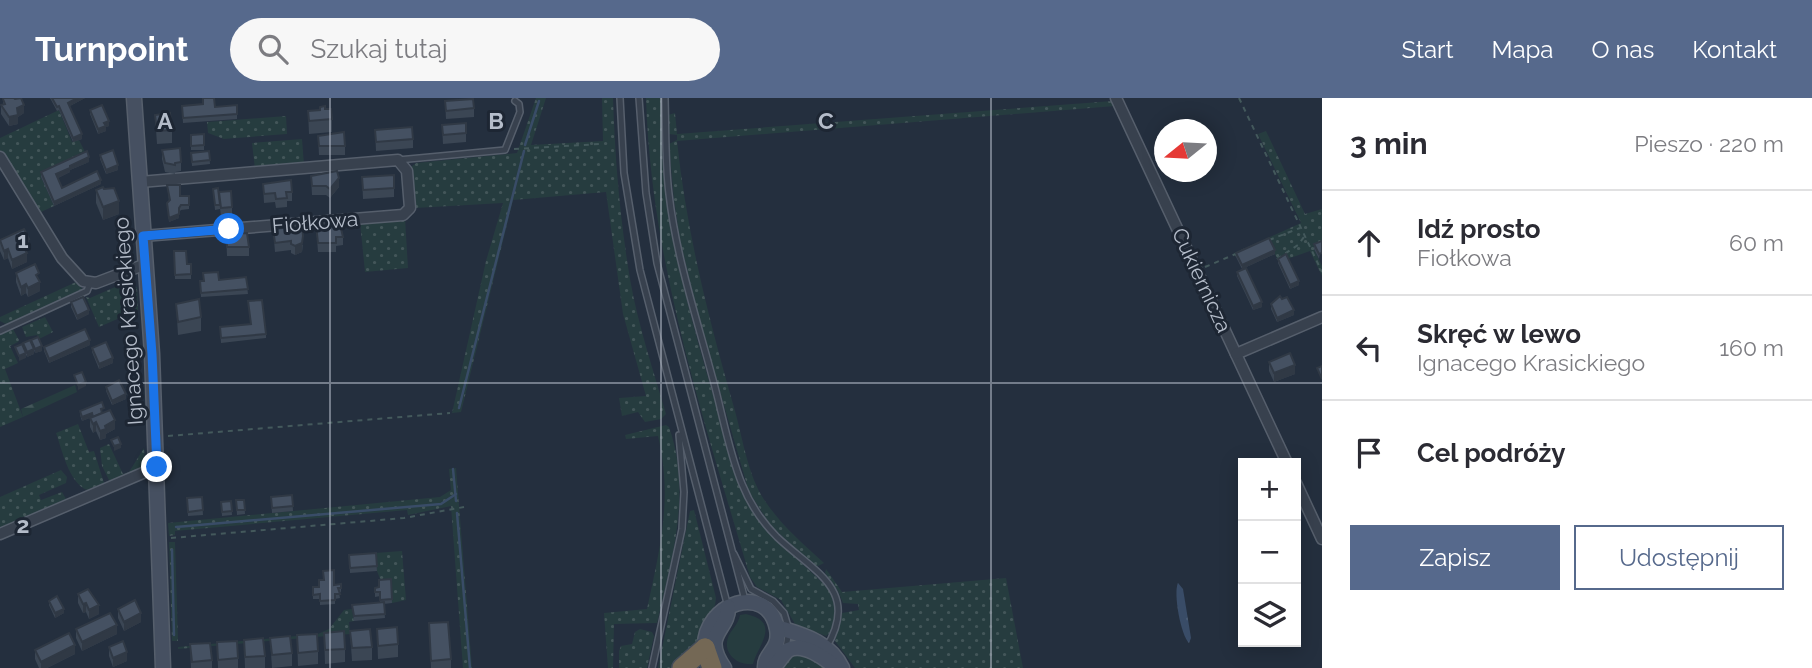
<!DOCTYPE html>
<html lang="pl">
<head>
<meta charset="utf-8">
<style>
  body { margin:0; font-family:Raleway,sans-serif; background:#f7f7f7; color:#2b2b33 }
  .controls { position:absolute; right:21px; bottom:21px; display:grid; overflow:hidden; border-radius:0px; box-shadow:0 4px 18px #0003 }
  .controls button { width:63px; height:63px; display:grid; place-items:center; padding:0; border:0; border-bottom:2px solid #e1e1e2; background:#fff; color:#2b2b33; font:35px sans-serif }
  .compass { position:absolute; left:1154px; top:21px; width:63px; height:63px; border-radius:50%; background:#fff; box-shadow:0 4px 18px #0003; rotate:252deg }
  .stop { position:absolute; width:21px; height:21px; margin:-16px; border:5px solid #1a73e8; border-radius:50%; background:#fff }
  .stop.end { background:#1a73e8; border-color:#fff; box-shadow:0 2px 7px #0008 }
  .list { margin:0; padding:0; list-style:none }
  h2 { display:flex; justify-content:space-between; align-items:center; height:91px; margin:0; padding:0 28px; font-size:30px }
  h2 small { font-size:23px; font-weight:400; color:#7c7c81 }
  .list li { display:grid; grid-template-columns:46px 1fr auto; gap:21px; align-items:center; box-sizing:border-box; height:105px; padding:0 28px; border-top:2px solid #e1e1e2 }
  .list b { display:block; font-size:26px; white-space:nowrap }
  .list p { margin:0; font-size:23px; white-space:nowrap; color:#7c7c81 }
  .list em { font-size:23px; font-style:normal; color:#7c7c81 }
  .actions { display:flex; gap:14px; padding:21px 28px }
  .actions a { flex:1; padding:16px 0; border:2px solid #56698c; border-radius:0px; text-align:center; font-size:24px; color:#56698c }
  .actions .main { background:#56698c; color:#fff }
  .icon { flex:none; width:38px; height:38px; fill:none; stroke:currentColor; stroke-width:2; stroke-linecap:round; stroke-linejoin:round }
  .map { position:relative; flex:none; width:1322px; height:570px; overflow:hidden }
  header { display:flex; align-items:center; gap:42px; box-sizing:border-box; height:98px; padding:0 35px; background:#56698c; color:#fff }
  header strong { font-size:33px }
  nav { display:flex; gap:38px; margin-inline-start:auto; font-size:24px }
  .search { width:490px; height:63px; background:#f7f7f7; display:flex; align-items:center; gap:18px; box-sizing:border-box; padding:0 24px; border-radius:38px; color:#7c7c81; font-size:26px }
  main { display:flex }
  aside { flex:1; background:#fff }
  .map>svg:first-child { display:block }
  .grass { fill:url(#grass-dots) }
  .forest { fill:url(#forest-firs) }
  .garden { fill:#263c3f }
  .water { fill:url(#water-ripples) }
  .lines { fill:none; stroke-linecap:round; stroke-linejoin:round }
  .stream { stroke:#394c67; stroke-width:2.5 }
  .lane-casing { stroke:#565f6c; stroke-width:8 }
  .street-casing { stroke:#565f6c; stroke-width:13 }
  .secondary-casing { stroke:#565f6c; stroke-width:17 }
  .highway-casing { stroke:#434c59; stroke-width:22 }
  .path { stroke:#44595c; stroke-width:2; stroke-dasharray:5 5; stroke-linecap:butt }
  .lane { stroke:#38414e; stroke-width:5 }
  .street { stroke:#38414e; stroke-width:10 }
  .secondary { stroke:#465061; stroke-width:14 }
  .highway { stroke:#746855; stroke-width:19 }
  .wall { fill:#3b4654 }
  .shaded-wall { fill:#303945 }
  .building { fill:#455162; stroke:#303945; stroke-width:2 }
  .route { stroke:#1a73e8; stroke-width:9 }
  .grid { fill:none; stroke:#b4bcc9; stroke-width:2; stroke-opacity:0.55 }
  .labels { text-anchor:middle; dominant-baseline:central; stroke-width:6; stroke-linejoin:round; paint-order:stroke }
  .street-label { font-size:21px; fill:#b4bcc9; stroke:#1d2633 }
  .grid-label { font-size:23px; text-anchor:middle; font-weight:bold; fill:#b4bcc9; stroke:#1d2633; stroke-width:6; stroke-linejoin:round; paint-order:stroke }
</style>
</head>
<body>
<header>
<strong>Turnpoint</strong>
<div class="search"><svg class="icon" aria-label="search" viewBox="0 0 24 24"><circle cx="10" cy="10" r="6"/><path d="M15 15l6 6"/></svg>Szukaj tutaj</div>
<nav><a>Start</a><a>Mapa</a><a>O nas</a><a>Kontakt</a></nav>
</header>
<main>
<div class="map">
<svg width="1322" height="570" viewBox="0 0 1322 570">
  <defs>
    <pattern id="grass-dots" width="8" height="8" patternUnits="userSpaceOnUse" patternTransform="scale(1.75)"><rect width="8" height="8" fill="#263c3f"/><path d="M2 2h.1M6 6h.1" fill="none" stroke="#435659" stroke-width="1.8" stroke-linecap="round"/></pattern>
    <pattern id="forest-firs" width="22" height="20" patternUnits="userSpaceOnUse" patternTransform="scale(1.75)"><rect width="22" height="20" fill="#263c3f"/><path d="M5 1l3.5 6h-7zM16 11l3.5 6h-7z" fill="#435659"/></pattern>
    <pattern id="water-ripples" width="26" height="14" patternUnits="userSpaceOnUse" patternTransform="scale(1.75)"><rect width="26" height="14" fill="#394c67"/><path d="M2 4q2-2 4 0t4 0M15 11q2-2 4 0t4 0" fill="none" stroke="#53647b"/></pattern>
  </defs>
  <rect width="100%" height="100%" fill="#242f3e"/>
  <g class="grass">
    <path d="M536 0H546L531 47 603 43 602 0H613C615 61 620 121 630 181 638 227 653 271 666 316L661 321 645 324 638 314 622 318 619 300 646 298 623 216 606 94 513 102 461 314 452 315 486 163 503 105 415 110 411 69 416 65 517 55Z"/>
    <path d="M646 0H661C662 39 663 78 669 117 684 208 714 297 739 386L748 407 762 428 827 489C836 504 840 527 826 538L795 526 781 502 757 489 750 479C704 322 651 165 646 0Z"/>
    <path d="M1113 3 1115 8 677 43C687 137 709 222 735 313 743 342 748 378 765 403 781 427 803 446 824 465L816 469 771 428 749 394 700 224 680 142 674 102 669 46 677 42V37L669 36 668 17 675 15 677 36Z"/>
    <path d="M59 12 72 44 79 42 87 58 41 79 54 108 41 114 0 54V40Z"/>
    <path d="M286 18 287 36 224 41 208 35 207 24Z"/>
    <path d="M1266 33 1305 116 1322 111V147L1314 151 1322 168V178L1310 153 1279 164 1269 145 1236 159 1234 155 1301 125 1258 36Z"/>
    <path d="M302 41 304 67 255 71 252 45Z"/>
    <path d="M405 120 408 170 365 174 360 124Z"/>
    <path d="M129 183 133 190 137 189 138 212 99 229 86 199 90 200Z"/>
    <path d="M76 184 82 191 6 226 0 223V219Z"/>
    <path d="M45 219 53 234 39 241 37 237 26 239 22 229Z"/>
    <path d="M13 231 19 242 18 244 10 248 18 265 5 271 23 319 0 329V237Z"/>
    <path d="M78 326 89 354 94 353 104 385 87 392C69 385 62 352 56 335Z"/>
    <path d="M666 327 669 329C692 394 672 461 657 525L614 526 613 570H608L604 515 647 511C660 450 673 401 658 338L626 341 625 337Z"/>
    <path d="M109 346 123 376 129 374 144 350 145 365 141 371 113 383 109 382 102 368 100 350Z"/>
    <path d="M456 370 472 570H463L451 408 408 417 407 412 175 433V437L169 438 168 425 440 399 451 392 449 371Z"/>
    <path d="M61 372 67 379 66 385 39 397 41 402 62 394 66 401 0 430V399Z"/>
    <path d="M694 412 716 500 715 507 701 532 698 548 674 570H658L690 413Z"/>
    <path d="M169 444H175L178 543H172Z"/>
    <path d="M402 453 406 502 392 505 391 486H382L377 473 376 459 349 461 348 457Z"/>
    <path d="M826 471 842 494 1006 480 1023 570H855L835 543 842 515 859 512 858 506 843 505 838 493 825 475Z"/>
    <path d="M352 511 354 523 349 524 350 536 178 551V549L318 536 329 531 344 512Z"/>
    <path d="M640 531 652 534 654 538 647 570H619V553L621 548 632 546 635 534Z"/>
    <path d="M805 556 829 570H781L795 557Z"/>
  </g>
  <path class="forest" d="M75 287 77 294 23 319 21 311Z"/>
  <path class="garden" d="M746 516C782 524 758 547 753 566 737 568 721 555 729 537 733 530 738 526 740 517Z"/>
  <path class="water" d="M1178 485 1183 491 1191 540 1189 545C1181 538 1173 495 1178 485Z"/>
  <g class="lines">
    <g class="stream">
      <path d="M525 47 539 3"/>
      <path d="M459 310 524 53"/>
      <path d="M453 371 456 403"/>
      <path d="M457 415 470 570"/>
      <path d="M176 429 441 406 456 396"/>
      <path d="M172 452 174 537"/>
    </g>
    <defs>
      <g id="lane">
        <path d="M620 0 624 75 640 172 728 509"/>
        <path d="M639 0 646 95 657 165 745 502"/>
        <path d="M665 0C666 32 665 64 669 96 676 158 696 218 712 278 722 313 728 352 742 386 750 406 762 424 777 439 814 474 861 492 826 550"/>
        <path d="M398 62 505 52 520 14 519 6 515 3"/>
        <path d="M0 233 87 193 90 185"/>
        <path d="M734 456 751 491 773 503 784 515 789 532 786 550"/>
        <path d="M652 570 682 431 684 394 679 337"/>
      </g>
      <g id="street">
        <path d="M1116 0 1287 365"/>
        <path d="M0 59 62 160 83 183 96 185 146 166"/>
        <path d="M140 84 398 62 407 73 410 110 403 117 143 138"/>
        <path d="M1236 256 1322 219"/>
        <path d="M1296 385 1322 441"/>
        <path d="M0 436 157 369"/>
      </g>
      <g id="secondary">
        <path d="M134 0 152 256 163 570"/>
        <path d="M777 529C802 537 829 543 842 570"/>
        <path d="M705 550C703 505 768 483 777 531 781 552 764 555 765 570"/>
        <path d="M724 570C700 535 729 533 728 509"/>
        <path d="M773 570C778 565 783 556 788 552 803 544 825 560 835 569"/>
      </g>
      <g id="highway">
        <path d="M705 550 712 570"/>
        <path d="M682 570 705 550"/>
      </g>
    </defs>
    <use href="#lane" class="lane-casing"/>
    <use href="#street" class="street-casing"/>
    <use href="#secondary" class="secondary-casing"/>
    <use href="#highway" class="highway-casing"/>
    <g class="path">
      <path d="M1239 0 1322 174"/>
      <path d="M514 51 600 46"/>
      <path d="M1269 142 1300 130"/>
      <path d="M1277 161 1298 147 1304 139"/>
      <path d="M1205 169 1238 155"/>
      <path d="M168 338 450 315"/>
      <path d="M171 440 404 420 464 409"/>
    </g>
    <use href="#lane" class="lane"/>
    <use href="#street" class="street"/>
    <use href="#secondary" class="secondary"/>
    <use href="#highway" class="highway"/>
  </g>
  <g class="wall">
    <path d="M50 0H85L70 8 82 41 73 44 59 12 57 13Z"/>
    <path d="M3 1 24 15 18 19V26L9 28 1 16V7L3 6Z"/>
    <path d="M445 3 474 10V19L446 21Z"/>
    <path d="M237 7V21L183 25 182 8 215 9Z"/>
    <path d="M325 11 332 21V34L309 36 308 13Z"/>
    <path d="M90 12 109 28 106 29V33L98 36 90 16Z"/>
    <path d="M155 17 172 32V45L157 46Z"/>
    <path d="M442 27 466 35V44L443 46Z"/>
    <path d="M375 32 413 41V50L376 53Z"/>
    <path d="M204 36V52H191V37Z"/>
    <path d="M318 38 345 48V57H319Z"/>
    <path d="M162 52 181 64V73L175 74V76L165 74 162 61Z"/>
    <path d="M209 53 210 66 192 68 191 55Z"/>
    <path d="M100 57 118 72 106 76 100 61Z"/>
    <path d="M89 64 70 72V74L58 80 62 90 101 86 54 108 41 79V74Z"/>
    <path d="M394 77V99L363 101 362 79Z"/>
    <path d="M311 78 339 89 330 100 326 97H312Z"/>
    <path d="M263 86 292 94V103H287V109L276 110 275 104 264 105Z"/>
    <path d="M167 87 180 98H189V111L181 112 179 114V120L169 124 167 105 169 103Z"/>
    <path d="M213 91 219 99 232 109V118L221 119 220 110V111L215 112Z"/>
    <path d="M96 92 119 116 103 122 96 105Z"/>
    <path d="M316 127 343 139V147L336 148V154H318Z"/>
    <path d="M273 131 303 147 302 154 295 157 291 155V152L275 154Z"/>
    <path d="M226 136 249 149V158H227Z"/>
    <path d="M0 142 29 150 25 152 27 164 12 171 8 160 4 162 0 153Z"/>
    <path d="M1322 143 1319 161 1314 151V146Z"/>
    <path d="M174 153 187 166H191V181H175Z"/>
    <path d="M1236 155 1275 156 1242 171 1236 159Z"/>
    <path d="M1278 161 1299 187 1290 191 1278 165Z"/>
    <path d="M1237 174 1262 209 1253 212 1237 178Z"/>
    <path d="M16 175 40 193 28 199 26 195 21 198 16 184Z"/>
    <path d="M246 179 248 196 201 199 200 183Z"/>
    <path d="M1282 201 1294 217 1277 224 1271 211V206Z"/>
    <path d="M71 204 89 216 77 222 71 209Z"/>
    <path d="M176 206 201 219V233L178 237Z"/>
    <path d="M220 229 266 236V240L221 245Z"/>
    <path d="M31 242 42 253 35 255 34 252V256L27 259 23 249V245H31Z"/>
    <path d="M90 247 49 265 44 253V249Z"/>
    <path d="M92 250 113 265 99 271 92 254Z"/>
    <path d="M1269 264 1295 276 1274 284 1269 273Z"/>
    <path d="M106 289 126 301 112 307 106 293Z"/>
    <path d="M80 313 104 314 115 331 106 336V340L100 342 96 333 93 335 90 329V320L92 319 82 323 80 317Z"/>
    <path d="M292 397 293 413 272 415 271 399Z"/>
    <path d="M202 399 203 417 188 418 187 400Z"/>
    <path d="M236 402H244L245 416 237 417Z"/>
    <path d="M231 403 232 417 222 418 221 404Z"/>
    <path d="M376 455 377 473 350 475 349 457Z"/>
    <path d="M391 481 392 505 384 506 385 520 354 523 352 507 380 504V498L375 499V490L379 489Z"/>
    <path d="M324 482 334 487 341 486V494L339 495 340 500 335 501V506L320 507V501H313V489H319Z"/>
    <path d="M78 496 99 516 89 521 86 514 83 515 78 505Z"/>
    <path d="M49 503 64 515 55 520 49 507Z"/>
    <path d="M118 511 141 524 124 533 118 520Z"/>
    <path d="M429 525 451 561V570H431Z"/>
    <path d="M76 531 117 536 82 553 76 540Z"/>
    <path d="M377 531 398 546V559L378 561Z"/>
    <path d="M350 533 372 549V562L352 563Z"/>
    <path d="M324 535 345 551V564L325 566Z"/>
    <path d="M297 537 318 553V566L298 568Z"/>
    <path d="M270 540 292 555V568L272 570Z"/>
    <path d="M244 542 265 558V570H245Z"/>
    <path d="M217 544 238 560V570H218Z"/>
    <path d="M190 546 212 562V570H191Z"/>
    <path d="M109 549 127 563 113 569 109 558Z"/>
    <path d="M35 552 75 556 47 570H39L35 561Z"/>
  </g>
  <g class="shaded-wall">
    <path d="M77 0H85L68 9V5Z"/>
    <path d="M24 7V15L18 19V26L9 28V19L17 10Z"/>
    <path d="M109 23V28L106 29V33L98 36V31L104 25Z"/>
    <path d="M82 36V41L73 44V40Z"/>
    <path d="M89 59V64L70 72V74L56 81V76L70 68Z"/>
    <path d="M118 67V72L106 76V72Z"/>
    <path d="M339 80V89L330 100V91Z"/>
    <path d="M101 82V86L54 108V104Z"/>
    <path d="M119 103V116L103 122V109Z"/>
    <path d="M179 116V120L169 124V120Z"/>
    <path d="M303 138 302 154 295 157V148Z"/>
    <path d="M29 141V150L21 154V145Z"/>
    <path d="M8 151V160L4 162V153Z"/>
    <path d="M1275 152V156L1242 171V167Z"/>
    <path d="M27 155V164L12 171V162Z"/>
    <path d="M1299 183V187L1290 191V187Z"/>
    <path d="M40 184V193L28 199V190Z"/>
    <path d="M26 186V195L21 198V189Z"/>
    <path d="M1262 204V209L1253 212V208Z"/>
    <path d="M89 212V216L77 222V218Z"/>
    <path d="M1294 212V217L1277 224V220Z"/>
    <path d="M90 242V247L49 265V261Z"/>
    <path d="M42 248V253L35 255V251Z"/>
    <path d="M34 251V256L27 259V254Z"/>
    <path d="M26 255V260L19 263V258Z"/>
    <path d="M113 260V265L99 271V266Z"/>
    <path d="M1295 267V276L1274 284V275Z"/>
    <path d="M86 284V288L78 292V287Z"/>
    <path d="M126 296V301L112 307V303Z"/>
    <path d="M92 315V319L82 323V319Z"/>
    <path d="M115 322V331L106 336V340L100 342V333L105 328Z"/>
    <path d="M96 324V333L93 335V326Z"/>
    <path d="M121 346V350L114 353V348Z"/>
    <path d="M86 505V514L83 515V506Z"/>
    <path d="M99 507V516L89 521V512Z"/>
    <path d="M64 511V515L55 520V515Z"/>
    <path d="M141 515V524L124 533V524Z"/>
    <path d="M117 527V536L82 553V544Z"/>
    <path d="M75 547V556L47 570H41V564Z"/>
    <path d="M127 554V563L113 569V560Z"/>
  </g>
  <g class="building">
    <path d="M4 0H14L15 1 21 0 24 7 17 10 18 17 9 19 1 7 5 6 3 1Z"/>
    <path d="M52 0H77L68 5 82 36 73 40 59 8 57 9Z"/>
    <path d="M203 0H214L215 9 237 7V16L183 20 182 8 203 6Z"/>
    <path d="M473 1 474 10 446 13 445 3Z"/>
    <path d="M102 7 109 23 104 25 106 28 98 31 90 12Z"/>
    <path d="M325 8V11H331L332 21 309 23 308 13 320 12V9Z"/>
    <path d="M170 15 172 32 157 33 155 17Z"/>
    <path d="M466 25V35L443 37 442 27Z"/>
    <path d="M412 29 413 41 376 44 375 32Z"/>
    <path d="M344 34 345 48H319L318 38Z"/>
    <path d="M204 36V47L191 48V37Z"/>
    <path d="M180 50 181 64 175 65V67L165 65 162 52Z"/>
    <path d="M113 52 118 67 106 72 100 57Z"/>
    <path d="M87 53 89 59 70 68V70L56 76 62 90 97 73 101 82 54 104 41 74Z"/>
    <path d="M209 53 210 62 192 64 191 55Z"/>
    <path d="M337 73 339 80 330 91 326 88H312L311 78Z"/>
    <path d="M394 77V90L363 92 362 79Z"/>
    <path d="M291 82 292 94H286L287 100 276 101 275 95 264 96 263 86Z"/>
    <path d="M167 87H180V98H189V107H181L179 110V116L169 120 167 105 170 102Z"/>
    <path d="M103 89 104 91 114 90 119 103 103 109 96 92Z"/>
    <path d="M218 90 220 107H215L213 91Z"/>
    <path d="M231 93 232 109 221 110 219 94Z"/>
    <path d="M340 126 343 139H336V145H318L316 127Z"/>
    <path d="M302 128 303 138 302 145 295 148 291 146V143L275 145 273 131Z"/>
    <path d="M24 131 29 141 21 145 27 155 12 162 8 151 4 153 0 142Z"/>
    <path d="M247 135 249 149H227L226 136Z"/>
    <path d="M1269 140 1275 152 1242 167 1236 155Z"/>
    <path d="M1322 143V155L1319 156 1314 146Z"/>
    <path d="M174 153H186L187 166H191V176L175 177Z"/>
    <path d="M1286 156 1299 183 1290 187 1278 161Z"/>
    <path d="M35 166 39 175 36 177 40 184 28 190 26 186 21 189 16 175Z"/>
    <path d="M1246 170 1262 204 1253 208 1237 174Z"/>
    <path d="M218 174 219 182 246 179 248 191 201 195 200 183H204L203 175Z"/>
    <path d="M1280 198 1282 201 1287 199 1294 212 1277 220 1271 206Z"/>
    <path d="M83 199 89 212 77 218 71 204Z"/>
    <path d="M199 201 201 219 178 224 176 206Z"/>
    <path d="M262 202 266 236 221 240 220 229 251 226 248 203Z"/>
    <path d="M85 231 90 242 49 261 44 249Z"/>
    <path d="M38 239 42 248 35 251 31 242Z"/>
    <path d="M30 242 34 251 27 254 23 245Z"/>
    <path d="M106 244 113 260 99 266 92 250Z"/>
    <path d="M22 246 26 255 19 258 15 249Z"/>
    <path d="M1290 255 1295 267 1274 275 1269 264Z"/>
    <path d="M1322 268V281L1317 270Z"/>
    <path d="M82 274 86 284 78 287 74 277Z"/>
    <path d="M119 282 126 296 112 303 106 289Z"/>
    <path d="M102 304 104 310 101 311 102 315 93 319 92 315 82 319 80 313Z"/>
    <path d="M110 312 115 322 105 328 106 331 100 333 96 324 93 326 90 320Z"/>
    <path d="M118 339 121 346 114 348 111 342Z"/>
    <path d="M292 397 293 408 272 410 271 399Z"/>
    <path d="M202 399 203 412 188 414 187 400Z"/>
    <path d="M236 402H244L245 412H237Z"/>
    <path d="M231 403 232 413 222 414 221 404Z"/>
    <path d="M376 455 377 468 350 470 349 457Z"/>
    <path d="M334 472V487L341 486V490H338L340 496H335V502L320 503V496L313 497V489H319V482H324L323 473Z"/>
    <path d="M391 481 392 501 380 502V494H375V490L379 489V482Z"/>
    <path d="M88 491 99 507 89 512 86 505 83 506 78 496Z"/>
    <path d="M57 498 64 511 55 515 49 503Z"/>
    <path d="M135 502 141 515 124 524 118 511Z"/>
    <path d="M384 504 385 516 354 518 352 507Z"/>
    <path d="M110 515 117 527 82 544 76 531Z"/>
    <path d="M448 524 451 561 431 563 429 525Z"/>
    <path d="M397 529 398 546 378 548 377 531Z"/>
    <path d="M370 531 372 549 352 550 350 533Z"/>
    <path d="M344 533 345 551 325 552 324 535Z"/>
    <path d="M69 535 75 547 41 564 35 552Z"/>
    <path d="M317 536 318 553 298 555 297 537Z"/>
    <path d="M290 538 292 555 272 557 270 540Z"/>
    <path d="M263 540 265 558 245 559 244 542Z"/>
    <path d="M123 543 127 554 113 560 109 549Z"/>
    <path d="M237 543 238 560 218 562 217 544Z"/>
    <path d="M210 545 212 562 192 564 190 546Z"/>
  </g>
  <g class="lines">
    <path class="route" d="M157 369 152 256 143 138 229 131"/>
  </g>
  <path class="grid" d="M330 0V570M661 0V570M991 0V570M0 285H1322"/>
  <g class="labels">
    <g class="street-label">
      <text transform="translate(315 124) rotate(-5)">Fiołkowa</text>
      <text transform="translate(1202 182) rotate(65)">Cukiernicza</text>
      <text transform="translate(128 223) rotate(-94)">Ignacego Krasickiego</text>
    </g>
  </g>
  <g class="grid-label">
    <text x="165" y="31">A</text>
    <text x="496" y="31">B</text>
    <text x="826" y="31">C</text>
    <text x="23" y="150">1</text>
    <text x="23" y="435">2</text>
  </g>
</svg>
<div class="controls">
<button>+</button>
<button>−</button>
<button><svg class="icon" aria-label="layers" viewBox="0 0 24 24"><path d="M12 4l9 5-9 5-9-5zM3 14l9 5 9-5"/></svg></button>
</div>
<svg class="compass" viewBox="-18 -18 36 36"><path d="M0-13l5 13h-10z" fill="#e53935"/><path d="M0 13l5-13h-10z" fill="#7c7c81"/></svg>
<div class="stop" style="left:229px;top:131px"></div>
<div class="stop end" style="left:157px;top:369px"></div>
</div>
<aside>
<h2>3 min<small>Pieszo · 220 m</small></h2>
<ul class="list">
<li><svg class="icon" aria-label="ahead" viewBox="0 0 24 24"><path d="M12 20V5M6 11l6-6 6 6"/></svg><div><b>Idź prosto</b><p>Fiołkowa</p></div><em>60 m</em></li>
<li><svg class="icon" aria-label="left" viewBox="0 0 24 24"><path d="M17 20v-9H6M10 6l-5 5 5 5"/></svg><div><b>Skręć w lewo</b><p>Ignacego Krasickiego</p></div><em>160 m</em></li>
<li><svg class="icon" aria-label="arrive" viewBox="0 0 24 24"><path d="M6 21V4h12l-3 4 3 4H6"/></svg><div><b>Cel podróży</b></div></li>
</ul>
<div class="actions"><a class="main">Zapisz</a><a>Udostępnij</a></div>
</aside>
</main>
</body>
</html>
